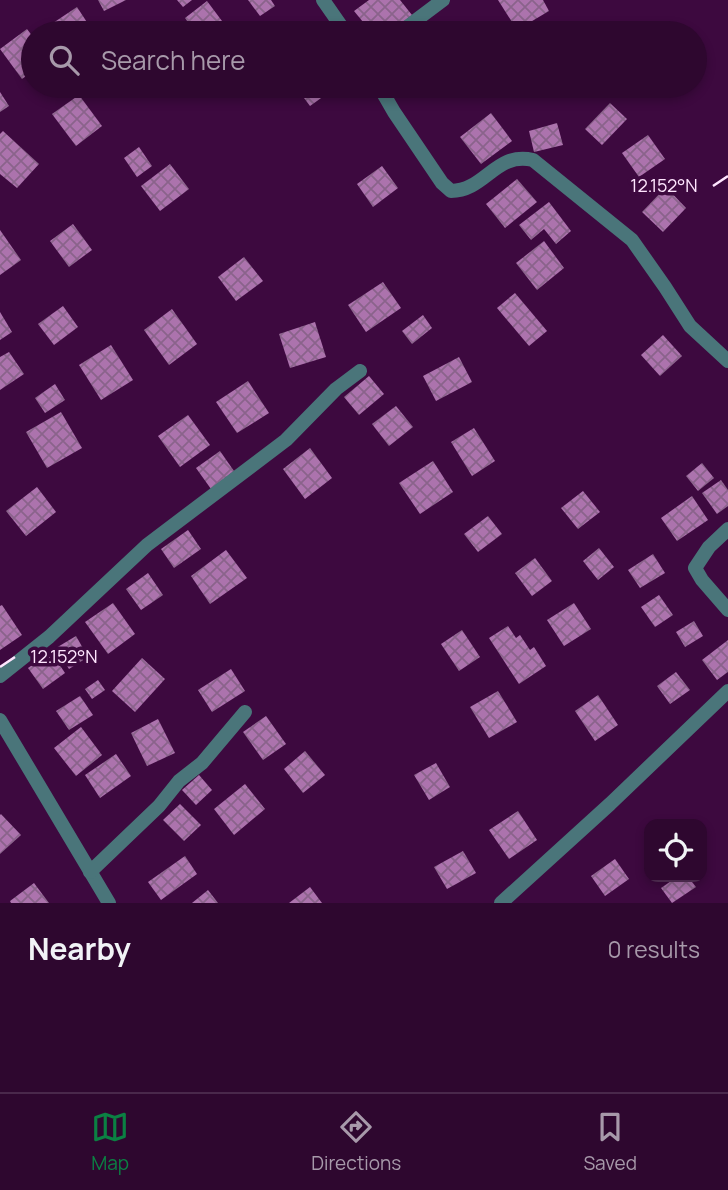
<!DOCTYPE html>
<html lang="en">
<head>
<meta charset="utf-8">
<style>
  body { margin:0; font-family:Manrope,sans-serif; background:#361037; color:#f1f3f6 }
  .controls { position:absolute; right:21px; bottom:21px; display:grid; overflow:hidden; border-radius:14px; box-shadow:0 4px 10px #0003 }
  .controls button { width:63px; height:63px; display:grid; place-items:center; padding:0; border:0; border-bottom:2px solid #49284b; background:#2e072f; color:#f1f3f6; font:35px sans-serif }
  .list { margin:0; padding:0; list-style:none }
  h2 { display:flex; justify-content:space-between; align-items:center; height:91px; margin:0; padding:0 28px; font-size:30px }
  h2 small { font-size:23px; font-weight:400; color:#a799aa }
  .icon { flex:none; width:38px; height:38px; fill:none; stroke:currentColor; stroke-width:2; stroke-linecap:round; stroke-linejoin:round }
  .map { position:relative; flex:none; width:728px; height:903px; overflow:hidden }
  .search { position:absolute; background:#2e072f; box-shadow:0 4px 10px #0003; left:21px; right:21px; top:21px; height:77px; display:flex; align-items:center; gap:18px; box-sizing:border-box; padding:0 24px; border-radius:38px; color:#a799aa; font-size:26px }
  .sheet { height:189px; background:#2e072f }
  nav { display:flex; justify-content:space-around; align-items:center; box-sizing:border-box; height:98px; border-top:2px solid #49284b; background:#2e072f; font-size:19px; color:#a799aa }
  nav a { display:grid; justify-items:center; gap:4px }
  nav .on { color:#0b8043 }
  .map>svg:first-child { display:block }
  .building { fill:url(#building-cross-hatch) }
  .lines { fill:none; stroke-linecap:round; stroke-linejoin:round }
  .street { stroke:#4a757a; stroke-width:14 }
  .ticks { fill:none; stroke:#fee5fe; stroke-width:2.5 }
  .ticks-label { font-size:18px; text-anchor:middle; fill:#fee5fe; stroke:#3d093f; stroke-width:7; stroke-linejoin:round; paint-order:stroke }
</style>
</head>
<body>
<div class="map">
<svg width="728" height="903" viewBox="0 0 728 903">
  <defs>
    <pattern id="building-cross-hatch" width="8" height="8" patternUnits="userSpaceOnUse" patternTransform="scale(1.75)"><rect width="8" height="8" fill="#ac73ad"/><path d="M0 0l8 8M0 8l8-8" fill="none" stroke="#8a638b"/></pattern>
  </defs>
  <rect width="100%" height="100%" fill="#3d093f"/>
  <g class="building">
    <path d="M98 0H126L104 11Z"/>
    <path d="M177 0H192L183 7Z"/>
    <path d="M248 0H271L275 6 260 16Z"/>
    <path d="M369 0H400L412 15 389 33H372L354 11Z"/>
    <path d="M498 0H543L549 11 517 30Z"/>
    <path d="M207 1 222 21 206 33H196L185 18Z"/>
    <path d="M77 7 94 33H56L50 25Z"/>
    <path d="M27 29 33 37V71L22 79 0 49Z"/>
    <path d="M295 86H338L310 106Z"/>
    <path d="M0 92 9 106 0 112Z"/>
    <path d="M79 95 102 126 76 146 52 114Z"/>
    <path d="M610 103 627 119 602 145 585 129Z"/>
    <path d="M491 113 512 141 481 164 460 137Z"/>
    <path d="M557 123 563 145 534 152 529 131Z"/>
    <path d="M3 131 39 164 17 188 0 174V134Z"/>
    <path d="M648 135 665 159 639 177 622 153Z"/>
    <path d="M139 147 152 166 137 177 124 158Z"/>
    <path d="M170 164 189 189 160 211 141 186Z"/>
    <path d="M382 166 398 188 373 207 357 184Z"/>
    <path d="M517 179 537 202 505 228 486 204Z"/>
    <path d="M666 187 686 208 663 232 642 212Z"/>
    <path d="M549 202 571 231 556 244 544 229 531 240 519 225Z"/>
    <path d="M73 224 92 250 69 267 50 241Z"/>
    <path d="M0 230 21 260 0 275Z"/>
    <path d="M544 241 564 268 537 290 516 263Z"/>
    <path d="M244 257 263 281 236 301 218 277Z"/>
    <path d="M383 282 401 308 366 332 348 305Z"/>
    <path d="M515 293 547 331 529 346 497 308Z"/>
    <path d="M63 306 78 327 54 345 38 324Z"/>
    <path d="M172 309 197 344 169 365 144 330Z"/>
    <path d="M0 312 12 332 0 340Z"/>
    <path d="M423 315 432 328 412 344 402 331Z"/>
    <path d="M315 322 326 357 290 368 279 334Z"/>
    <path d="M663 335 682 356 660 376 641 355Z"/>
    <path d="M111 345 133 380 101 400 79 365Z"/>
    <path d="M9 352 24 374 0 390V357Z"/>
    <path d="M459 357 472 382 436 401 423 376Z"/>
    <path d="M369 376 384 394 359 415 344 397Z"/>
    <path d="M248 381 269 413 237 433 216 402Z"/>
    <path d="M55 384 65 400 45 413 35 398Z"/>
    <path d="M396 406 413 427 389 446 372 424Z"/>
    <path d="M61 412 82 448 47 468 26 432Z"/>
    <path d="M188 415 210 445 180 467 158 436Z"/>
    <path d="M474 428 495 461 472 476 451 442Z"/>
    <path d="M310 448 332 478 305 499 283 469Z"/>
    <path d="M220 451 234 471 211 489 196 468Z"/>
    <path d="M433 461 453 492 420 514 399 483Z"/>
    <path d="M702 463 714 478 698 491 686 476Z"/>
    <path d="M721 480 728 490V506L717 514 702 493Z"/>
    <path d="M37 487 56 512 26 536 6 511Z"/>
    <path d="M583 491 600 512 578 529 561 508Z"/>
    <path d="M692 496 708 520 677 541 661 518Z"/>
    <path d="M488 516 502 534 478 552 464 534Z"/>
    <path d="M188 530 201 549 174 568 161 549Z"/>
    <path d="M599 548 614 567 598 580 583 561Z"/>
    <path d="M226 550 247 578 210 604 191 576Z"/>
    <path d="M653 554 665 573 640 588 628 570Z"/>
    <path d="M535 558 552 581 532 596 515 573Z"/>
    <path d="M148 573 163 595 141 610 126 589Z"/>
    <path d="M659 595 673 615 655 627 641 607Z"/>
    <path d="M113 603 135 634 108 654 85 622Z"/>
    <path d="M574 603 591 629 564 646 547 620Z"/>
    <path d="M2 605 22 635 0 650V606Z"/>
    <path d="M694 621 703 636 685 647 676 632Z"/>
    <path d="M508 626 516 638 520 635 530 650 534 647 546 666 519 684 489 638Z"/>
    <path d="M462 630 480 657 459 671 441 644Z"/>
    <path d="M76 636 88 657 69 669 56 648Z"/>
    <path d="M728 640V672L717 680 702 660Z"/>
    <path d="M51 652 65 673 43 689 28 668Z"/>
    <path d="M142 658 165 679 135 712 112 691Z"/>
    <path d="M231 669 245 691 212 712 198 690Z"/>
    <path d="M676 672 690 690 670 704 657 686Z"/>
    <path d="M98 680 105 690 92 699 85 689Z"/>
    <path d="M498 691 517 722 489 738 470 707Z"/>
    <path d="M598 695 618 725 595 741 575 711Z"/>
    <path d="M80 696 93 715 69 730 56 711Z"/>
    <path d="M266 716 286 744 263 760 243 732Z"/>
    <path d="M158 719 175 753 147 766 131 733Z"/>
    <path d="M81 727 102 755 76 776 54 748Z"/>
    <path d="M305 751 325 775 303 793 284 769Z"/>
    <path d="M116 754 131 776 100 798 85 775Z"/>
    <path d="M436 763 450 787 429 800 414 775Z"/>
    <path d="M199 775 212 790 196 805 182 790Z"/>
    <path d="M245 784 265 809 234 835 214 809Z"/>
    <path d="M180 804 201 825 184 841 163 820Z"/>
    <path d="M518 811 537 840 509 859 489 830Z"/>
    <path d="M1 814 21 835 0 854V815Z"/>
    <path d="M463 851 476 873 447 889 434 867Z"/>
    <path d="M185 856 197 874 161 900 148 882Z"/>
    <path d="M615 859 629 879 605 896 591 876Z"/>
    <path d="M677 877H688L696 887 672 903 661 888Z"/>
    <path d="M34 883 49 903H11L10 901Z"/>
    <path d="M310 887 322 903H289Z"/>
    <path d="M208 890 218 903H192Z"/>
  </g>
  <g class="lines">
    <g class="street">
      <path d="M323 0 346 33"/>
      <path d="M399 33 443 0"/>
      <path d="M379 86 394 112 442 183 451 191C485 191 496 151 533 160L632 240 665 287 690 326 728 361"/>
      <path d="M728 529 709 547 695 568 702 580 728 610"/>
      <path d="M0 676 49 637 147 545 286 440 336 389 360 371"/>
      <path d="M0 720 109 903"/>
      <path d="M90 872 159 806 179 781 202 763 245 712"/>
      <path d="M501 903 610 804 728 691"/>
    </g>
  </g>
  <path class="ticks" d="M713 186 728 176M0 667 15 657"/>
  <g class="ticks-label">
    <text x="664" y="192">12.152°N</text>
    <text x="64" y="663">12.152°N</text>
  </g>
</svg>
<div class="controls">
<button><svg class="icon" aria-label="locate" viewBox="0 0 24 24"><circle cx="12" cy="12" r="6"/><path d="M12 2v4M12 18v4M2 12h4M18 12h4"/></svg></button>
</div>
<div class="search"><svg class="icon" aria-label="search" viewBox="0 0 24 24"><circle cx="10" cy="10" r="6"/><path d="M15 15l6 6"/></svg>Search here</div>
</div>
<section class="sheet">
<h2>Nearby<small>0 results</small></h2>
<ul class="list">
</ul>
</section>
<nav>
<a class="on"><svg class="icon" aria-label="map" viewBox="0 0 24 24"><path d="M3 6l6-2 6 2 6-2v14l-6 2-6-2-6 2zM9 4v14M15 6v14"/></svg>Map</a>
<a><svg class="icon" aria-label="directions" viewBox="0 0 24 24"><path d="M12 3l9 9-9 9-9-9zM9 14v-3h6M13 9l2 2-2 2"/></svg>Directions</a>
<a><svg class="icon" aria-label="saved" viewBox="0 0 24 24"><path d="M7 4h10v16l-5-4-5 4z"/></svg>Saved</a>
</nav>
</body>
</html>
